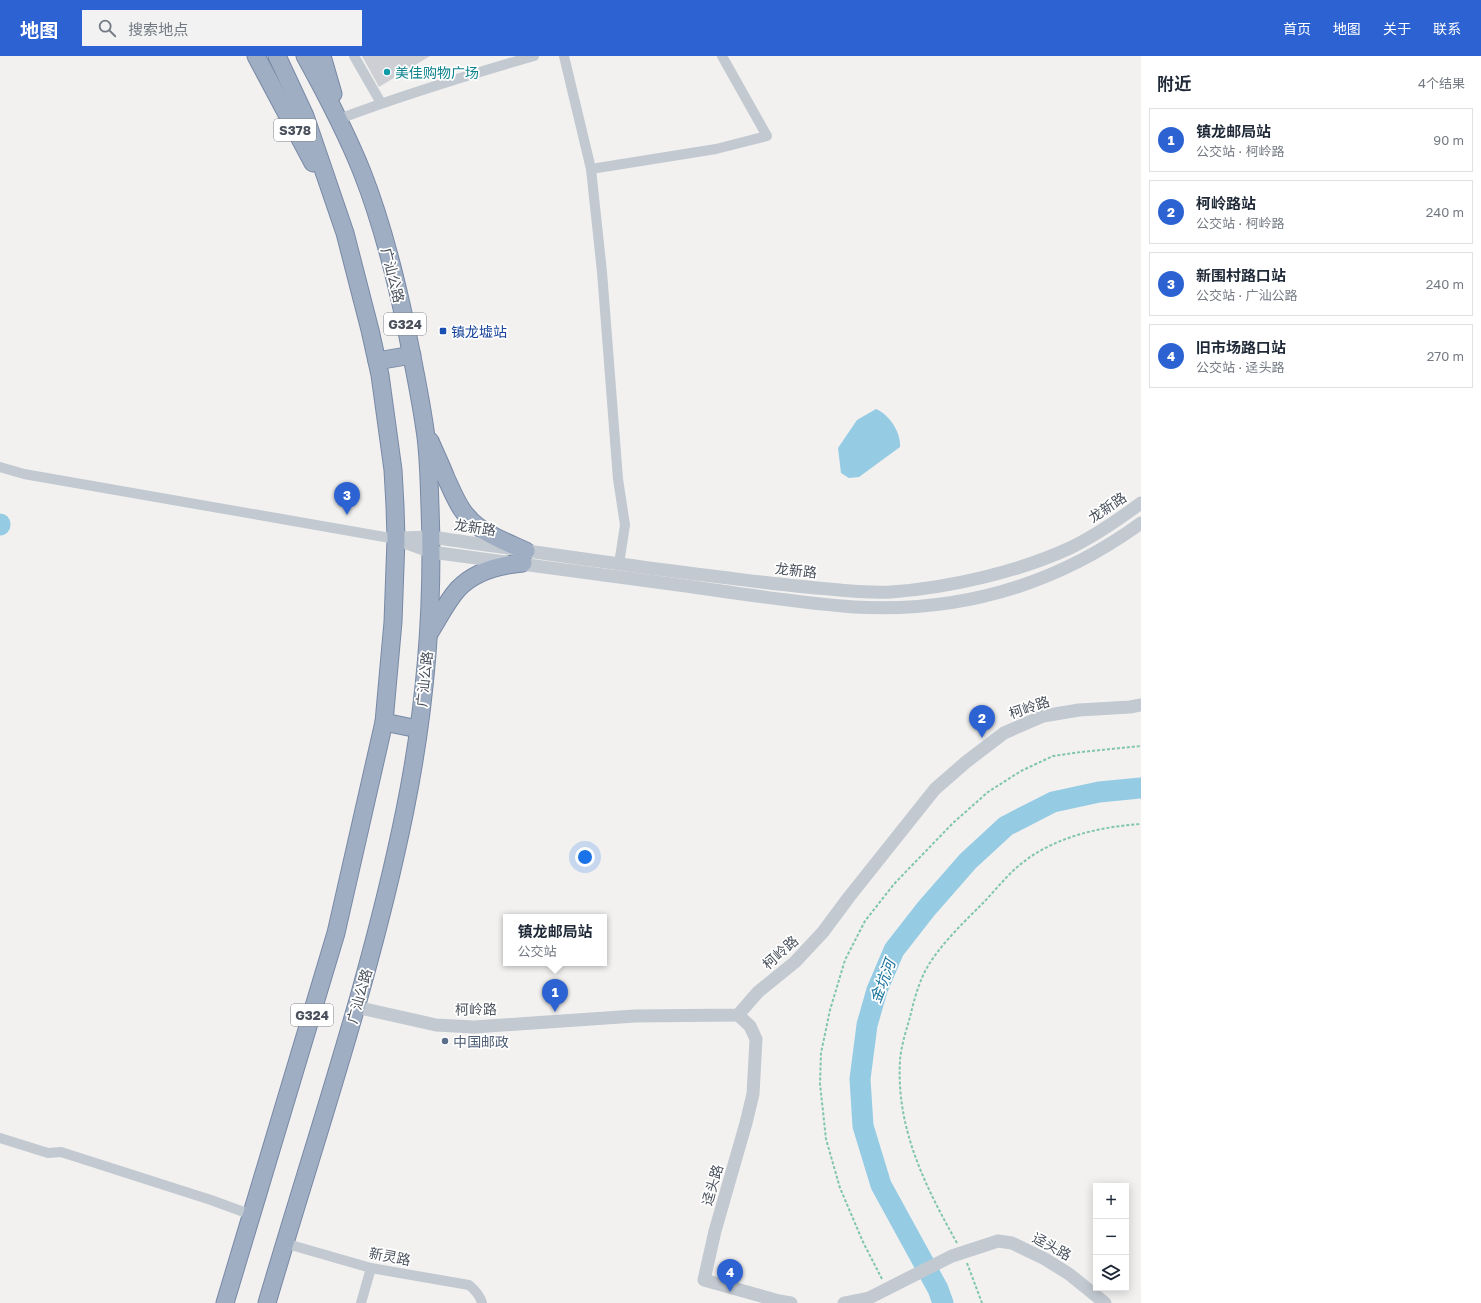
<!DOCTYPE html>
<html lang="zh">
<head>
<meta charset="utf-8">
<style>
  body { margin:0; font-family:"Golos Text","Noto Sans SC",sans-serif; background:#f2f2f3; color:#1f2937 }
  .controls { position:absolute; right:12px; bottom:12px; display:grid; overflow:hidden; border-radius:0px; box-shadow:0 2px 10px #0003 }
  .controls button { width:36px; height:36px; display:grid; place-items:center; padding:0; border:0; border-bottom:1px solid #e0e1e3; background:#fff; color:#1f2937; font:20px sans-serif }
  .you { position:absolute; left:585px; top:801px; width:14px; height:14px; margin:-10px; border:3px solid #fff; border-radius:50%; background:#1a73e8; box-shadow:0 0 0 6px #1a73e833 }
  .badge { display:grid; place-items:center; width:26px; height:26px; border-radius:50%; background:#2c62d1; color:#fff; font-size:13px; font-weight:700 }
  .pin { position:absolute; translate:-50% -33px; filter:drop-shadow(0 1px 2px #0008) }
  .pin::after { content:''; position:absolute; top:21px; width:14px; height:12px; background:inherit; clip-path:polygon(0 0,100% 0,50% 100%) }
  .popup { position:absolute; left:503px; top:858px; width:104px; height:52px; box-sizing:border-box; display:grid; place-content:center; border-radius:0px; background:#fff; filter:drop-shadow(0 1px 3px #0005); font-size:13px; white-space:nowrap; color:#747a83 }
  .popup b { font-size:15px; color:#1f2937 }
  .popup::after { content:''; position:absolute; left:50%; top:100%; margin-left:-8px; border:8px solid transparent; border-top-color:#fff }
  .list { margin:0; padding:0; list-style:none }
  h2 { display:flex; justify-content:space-between; align-items:center; height:52px; margin:0; padding:0 16px; font-size:17px }
  h2 small { font-size:13px; font-weight:400; color:#747a83 }
  .list li { display:grid; grid-template-columns:26px 1fr auto; gap:12px; align-items:center; box-sizing:border-box; height:64px; margin:0 8px 8px; padding:0 8px; border:1px solid #e0e1e3; border-radius:0px }
  .list b { display:block; font-size:15px; white-space:nowrap }
  .list p { margin:0; font-size:13px; white-space:nowrap; color:#747a83 }
  .list em { font-size:13px; font-style:normal; color:#747a83 }
  .icon { flex:none; width:22px; height:22px; fill:none; stroke:currentColor; stroke-width:2; stroke-linecap:round; stroke-linejoin:round }
  .map { position:relative; flex:none; width:1141px; height:1247px; overflow:hidden }
  header { display:flex; align-items:center; gap:24px; box-sizing:border-box; height:56px; padding:0 20px; background:#2c62d1; color:#fff }
  header strong { font-size:19px }
  nav { display:flex; gap:22px; margin-inline-start:auto; font-size:14px }
  .search { width:280px; height:36px; background:#f2f2f3; display:flex; align-items:center; gap:10px; box-sizing:border-box; padding:0 14px; border-radius:0px; color:#747a83; font-size:15px }
  main { display:flex }
  aside { flex:1; background:#fff }
  .map>svg:first-child { display:block }
  .water { fill:#95cbe3 }
  .lines { fill:none; stroke-linecap:round; stroke-linejoin:round }
  .river { stroke:#95cbe3; stroke-width:21 }
  .building { fill:#cecfd4 }
  .trunk-casing { stroke:#7889a5; stroke-width:19 }
  .path { stroke:#7fc6aa; stroke-width:2; stroke-dasharray:3 2; stroke-linecap:butt }
  .minor { stroke:#c2c9d0; stroke-width:10 }
  .tertiary { stroke:#c2c9d0; stroke-width:13 }
  .trunk { stroke:#a0aec3; stroke-width:17 }
  .culture-dot { fill:#0f9aa8; stroke:#fff; stroke-width:1.5 }
  .transit-dot { fill:#1a4fb4; stroke:#fff; stroke-width:1.5 }
  .service-dot { fill:#5c6f8a; stroke:#fff; stroke-width:1.5 }
  .labels { text-anchor:middle; dominant-baseline:central; stroke-width:3.5; stroke-linejoin:round; paint-order:stroke }
  .shield { fill:#fff; stroke:#80858d; stroke-width:1 }
  .shield-label { font-size:13px; font-weight:bold; fill:#4a515c }
  .culture-label { font-size:14px; fill:#0d838f; stroke:#fff; text-anchor:start }
  .street-label { font-size:14px; fill:#4a515c; stroke:#fff }
  .transit-label { font-size:14px; fill:#164399; stroke:#fff; text-anchor:start }
  .service-label { font-size:14px; fill:#4e5e75; stroke:#fff; text-anchor:start }
  .water-label { font-size:15px; font-style:italic; fill:#1b749d; stroke:#fff }
</style>
</head>
<body>
<header>
<strong>地图</strong>
<div class="search"><svg class="icon" aria-label="search" viewBox="0 0 24 24"><circle cx="10" cy="10" r="6"/><path d="M15 15l6 6"/></svg>搜索地点</div>
<nav><a>首页</a><a>地图</a><a>关于</a><a>联系</a></nav>
</header>
<main>
<div class="map">
<svg width="1141" height="1247" viewBox="0 0 1141 1247">
  <rect width="100%" height="100%" fill="#f2f1f0"/>
  <path class="water" d="M876 353C890 359 901 377 900 391L859 421 849 422 841 417 838 392 857 364Z"/>
  <g class="lines">
    <g class="river">
      <path d="M0 468V469"/>
      <path d="M943 1247 938 1233 881 1129 863 1070 860 1023 867 969 877 934 894 894 926 853 968 805 1006 770 1053 746 1099 736 1141 732"/>
    </g>
  </g>
  <path class="building" d="M362 0H430L379 31Z"/>
  <g class="lines">
    <defs>
      <g id="trunk">
        <path d="M256 0 313 107"/>
        <path d="M322 0 333 38"/>
        <path d="M377 305 412 299"/>
        <path d="M430 385C435 397 441 409 446 422 455 441 461 459 480 472 494 482 511 488 526 495"/>
        <path d="M430 576C439 562 447 545 458 533 475 515 500 509 523 507"/>
        <path d="M384 666 418 673"/>
        <path d="M225 1247 336 877 384 666 393 566 396 483 395 450 393 414 380 319 370 274 345 177 305 60 277 0"/>
        <path d="M267 1247C315 1083 371 922 405 754 425 655 434 553 430 451 429 426 429 399 425 374 420 338 412 301 405 266 394 215 381 164 362 116 346 76 326 38 305 0"/>
      </g>
    </defs>
    <use href="#trunk" class="trunk-casing"/>
    <g class="path">
      <path d="M957 1187C925 1130 896 1072 900 1005 901 990 906 975 910 961 914 944 919 925 928 910 941 888 964 866 982 848 993 837 1003 824 1015 813 1049 782 1097 771 1141 768"/>
      <path d="M967 1207 982 1247"/>
      <path d="M882 1223 863 1186 840 1132 826 1083 820 1028 821 997 830 954 845 904 865 865 894 828 953 767 988 736 1021 715 1053 700 1081 696 1141 690"/>
    </g>
    <g class="minor">
      <path d="M354 0 381 47"/>
      <path d="M564 0 591 113 602 216 618 423 625 469 619 508"/>
      <path d="M339 63C403 39 468 19 534 0"/>
      <path d="M591 113 716 93 767 80 722 0"/>
      <path d="M0 411 24 418 396 483"/>
      <path d="M0 1082 48 1097 61 1096 211 1144 252 1159"/>
      <path d="M284 1187 371 1212 469 1229C475 1234 480 1239 482 1247"/>
      <path d="M361 1247 371 1212"/>
    </g>
    <g class="tertiary">
      <path d="M402 482 431 481C522 494 613 508 704 519 746 524 787 530 829 533 849 535 871 537 891 536 948 532 1018 516 1070 492 1095 480 1118 464 1141 447"/>
      <path d="M396 483 431 496C516 507 601 518 686 530 742 538 798 547 854 551 959 557 1056 529 1141 467"/>
      <path d="M356 951 436 969 474 971 635 960 738 959 758 936 795 906 823 876 849 841 935 733 966 706 1004 677 1043 660 1079 654 1130 651 1141 649"/>
      <path d="M738 959 750 970 756 983 753 1038 746 1067 715 1175 704 1224 779 1245 791 1247"/>
      <path d="M844 1247 869 1242 952 1200 998 1185 1012 1187 1045 1203 1069 1218 1105 1247"/>
    </g>
    <use href="#trunk" class="trunk"/>
  </g>
  <circle class="culture-dot" cx="387" cy="16" r="4"/>
  <rect class="transit-dot" x="439" y="271" width="8" height="8" rx="2"/>
  <circle class="service-dot" cx="445" cy="985" r="4"/>
  <g class="labels">
    <g class="shield">
      <rect x="274" y="63" width="42" height="22" rx="3"/>
      <rect x="384" y="257" width="42" height="22" rx="3"/>
      <rect x="291" y="948" width="42" height="22" rx="3"/>
    </g>
    <g class="shield-label">
      <text x="295" y="74">S378</text>
      <text x="405" y="268">G324</text>
      <text x="312" y="959">G324</text>
    </g>
    <g class="culture-label">
      <text x="395" y="16">美佳购物广场</text>
    </g>
    <g class="street-label">
      <text transform="translate(393 219) rotate(76)">广汕公路</text>
      <text transform="translate(1107 451) rotate(-34)">龙新路</text>
      <text transform="translate(475 471) rotate(8)">龙新路</text>
      <text transform="translate(796 514) rotate(6)">龙新路</text>
      <text transform="translate(424 623) rotate(-84)">广汕公路</text>
      <text transform="translate(1029 651) rotate(-19)">柯岭路</text>
      <text transform="translate(780 896) rotate(-42)">柯岭路</text>
      <text transform="translate(359 940) rotate(-74)">广汕公路</text>
      <text transform="translate(476 953) rotate(-1)">柯岭路</text>
      <text transform="translate(712 1129) rotate(-74)">迳头路</text>
      <text transform="translate(1052 1190) rotate(28)">迳头路</text>
      <text transform="translate(390 1200) rotate(11)">新灵路</text>
    </g>
    <g class="transit-label">
      <text x="451" y="275">镇龙墟站</text>
    </g>
    <g class="service-label">
      <text x="453" y="985">中国邮政</text>
    </g>
    <g class="water-label">
      <text transform="translate(882 925) rotate(-69)">金坑河</text>
    </g>
  </g>
</svg>
<div class="controls">
<button>+</button>
<button>−</button>
<button><svg class="icon" aria-label="layers" viewBox="0 0 24 24"><path d="M12 4l9 5-9 5-9-5zM3 14l9 5 9-5"/></svg></button>
</div>
<div class="you"></div>
<div class="pin badge" style="left:555px;top:956px">1</div>
<div class="popup"><b>镇龙邮局站</b>公交站</div>
<div class="pin badge" style="left:982px;top:682px">2</div>
<div class="pin badge" style="left:347px;top:459px">3</div>
<div class="pin badge" style="left:730px;top:1236px">4</div>
</div>
<aside>
<h2>附近<small>4个结果</small></h2>
<ul class="list">
<li><span class="badge">1</span><div><b>镇龙邮局站</b><p>公交站 · 柯岭路</p></div><em>90 m</em></li>
<li><span class="badge">2</span><div><b>柯岭路站</b><p>公交站 · 柯岭路</p></div><em>240 m</em></li>
<li><span class="badge">3</span><div><b>新围村路口站</b><p>公交站 · 广汕公路</p></div><em>240 m</em></li>
<li><span class="badge">4</span><div><b>旧市场路口站</b><p>公交站 · 迳头路</p></div><em>270 m</em></li>
</ul>
</aside>
</main>
</body>
</html>
